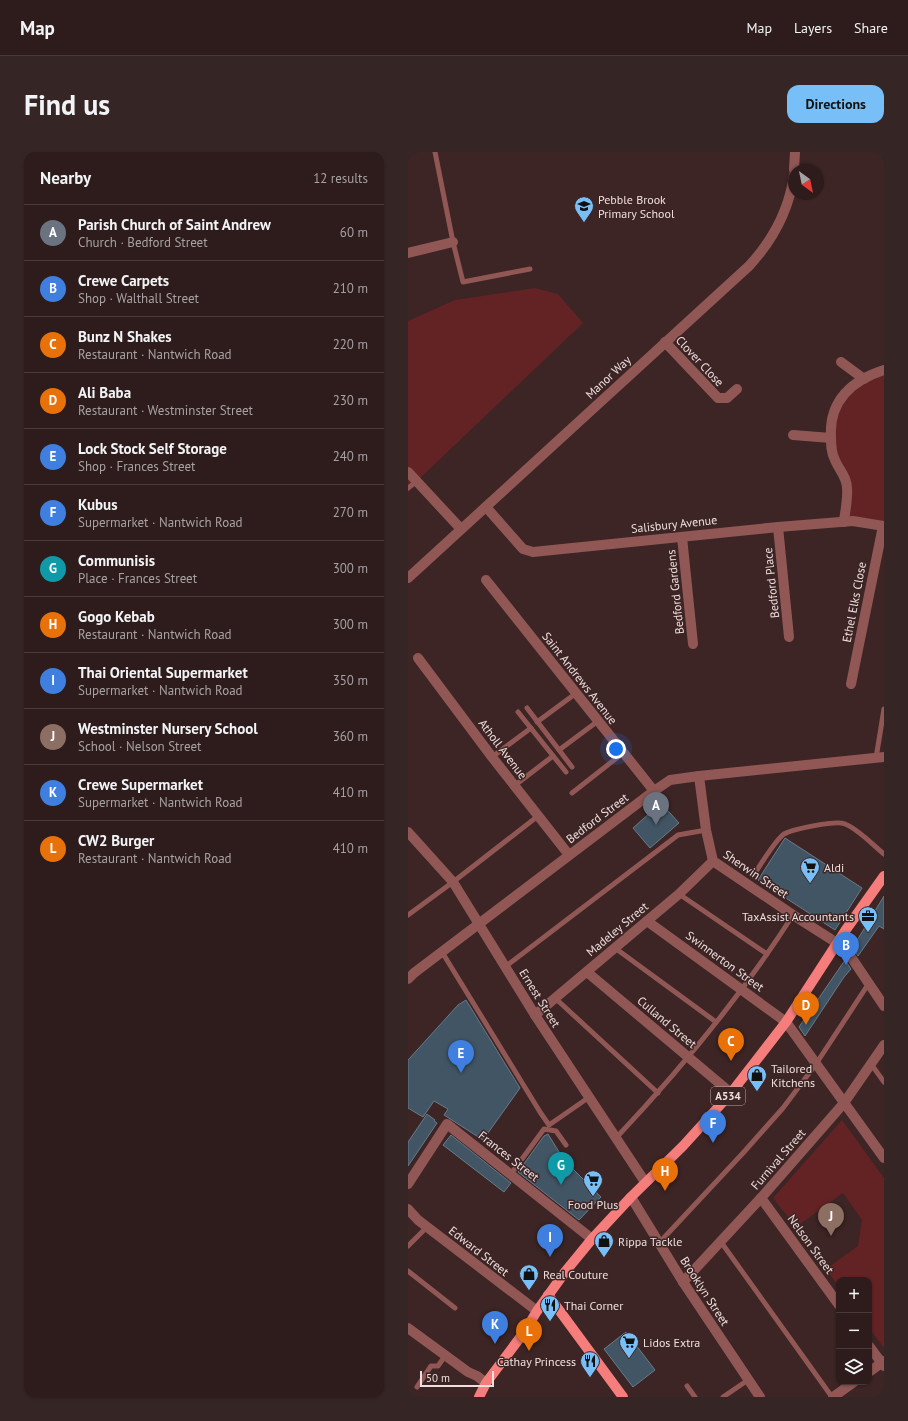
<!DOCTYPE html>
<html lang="en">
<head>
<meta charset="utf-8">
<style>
  body { margin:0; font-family:"PT Sans",sans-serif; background:#352524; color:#f1f3f6 }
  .controls { position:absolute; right:12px; bottom:12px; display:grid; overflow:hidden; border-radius:8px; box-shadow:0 1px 3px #0004 }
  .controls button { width:36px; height:36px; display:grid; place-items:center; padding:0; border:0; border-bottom:1px solid #483a3a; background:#2d1c1b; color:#f1f3f6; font:20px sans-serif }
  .compass { position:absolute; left:380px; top:12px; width:36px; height:36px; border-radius:50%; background:#2d1c1b; box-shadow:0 1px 3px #0004; rotate:147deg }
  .scale { position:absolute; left:12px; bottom:10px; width:74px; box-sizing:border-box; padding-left:4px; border:2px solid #eededd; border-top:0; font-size:11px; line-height:14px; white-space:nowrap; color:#eededd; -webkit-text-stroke:3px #3c2524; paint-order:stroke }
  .you { position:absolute; left:208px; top:597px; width:14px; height:14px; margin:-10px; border:3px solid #fff; border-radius:50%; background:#1a73e8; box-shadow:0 0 0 6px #1a73e833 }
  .badge { display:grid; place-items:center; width:26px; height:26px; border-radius:50%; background:#78bff7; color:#fff; font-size:13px; font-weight:700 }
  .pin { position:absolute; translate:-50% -33px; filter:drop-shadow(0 1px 2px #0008) }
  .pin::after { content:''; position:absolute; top:21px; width:14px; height:12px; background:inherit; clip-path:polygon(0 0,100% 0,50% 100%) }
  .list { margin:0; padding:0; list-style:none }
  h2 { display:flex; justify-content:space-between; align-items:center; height:52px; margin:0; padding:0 16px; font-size:17px }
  h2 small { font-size:13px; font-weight:400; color:#a7a1a3 }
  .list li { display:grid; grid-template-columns:26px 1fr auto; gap:12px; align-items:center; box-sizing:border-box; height:56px; padding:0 16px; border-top:1px solid #483a3a }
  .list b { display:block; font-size:15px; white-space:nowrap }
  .list p { margin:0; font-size:13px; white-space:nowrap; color:#a7a1a3 }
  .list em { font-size:13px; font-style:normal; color:#a7a1a3 }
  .icon { flex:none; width:22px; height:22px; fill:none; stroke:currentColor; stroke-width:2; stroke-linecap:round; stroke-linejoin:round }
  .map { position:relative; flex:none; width:476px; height:1245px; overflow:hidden; border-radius:12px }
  header { display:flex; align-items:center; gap:24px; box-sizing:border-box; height:56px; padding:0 20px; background:#2d1c1b; border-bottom:1px solid #483a3a }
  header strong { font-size:19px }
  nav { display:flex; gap:22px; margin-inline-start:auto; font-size:14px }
  .intro { display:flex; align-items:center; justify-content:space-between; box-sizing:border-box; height:96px; padding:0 24px }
  h1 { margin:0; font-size:28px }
  .button { padding:10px 18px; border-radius:12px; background:#78bff7; color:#111; font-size:14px; font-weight:700 }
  main { display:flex; gap:24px; padding:0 24px }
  aside { flex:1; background:#2d1c1b; border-radius:12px; box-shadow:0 1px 3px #0004 }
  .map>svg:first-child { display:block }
  .green { fill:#632223 }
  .building { fill:#425565; stroke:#677b8b }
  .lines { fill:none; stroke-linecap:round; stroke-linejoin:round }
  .service { stroke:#915755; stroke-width:5 }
  .minor { stroke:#915755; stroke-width:10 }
  .primary { stroke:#f57e7c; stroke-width:10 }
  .labels { text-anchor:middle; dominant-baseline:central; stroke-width:3; stroke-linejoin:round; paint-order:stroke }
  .shield { fill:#3c2524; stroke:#b9a6a6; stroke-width:1 }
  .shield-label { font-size:11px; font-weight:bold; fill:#eededd }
  .poi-label { font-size:12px; fill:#eededd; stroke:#3c2524; text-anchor:start }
  .street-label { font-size:12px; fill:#eededd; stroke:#3c2524 }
</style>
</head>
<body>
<header>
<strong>Map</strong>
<nav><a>Map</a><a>Layers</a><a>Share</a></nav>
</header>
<div class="intro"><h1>Find us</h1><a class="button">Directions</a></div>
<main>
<aside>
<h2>Nearby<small>12 results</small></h2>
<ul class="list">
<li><span class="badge" style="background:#6b7280">A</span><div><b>Parish Church of Saint Andrew</b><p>Church · Bedford Street</p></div><em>60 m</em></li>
<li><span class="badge" style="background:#3f7fe0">B</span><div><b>Crewe Carpets</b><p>Shop · Walthall Street</p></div><em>210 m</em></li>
<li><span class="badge" style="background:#e8710a">C</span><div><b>Bunz N Shakes</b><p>Restaurant · Nantwich Road</p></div><em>220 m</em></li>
<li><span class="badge" style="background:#e8710a">D</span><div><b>Ali Baba</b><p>Restaurant · Westminster Street</p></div><em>230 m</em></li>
<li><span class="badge" style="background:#3f7fe0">E</span><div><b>Lock Stock Self Storage</b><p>Shop · Frances Street</p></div><em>240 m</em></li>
<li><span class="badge" style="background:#3f7fe0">F</span><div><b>Kubus</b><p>Supermarket · Nantwich Road</p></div><em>270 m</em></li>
<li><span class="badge" style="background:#0f9aa8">G</span><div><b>Communisis</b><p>Place · Frances Street</p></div><em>300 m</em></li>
<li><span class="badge" style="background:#e8710a">H</span><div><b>Gogo Kebab</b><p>Restaurant · Nantwich Road</p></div><em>300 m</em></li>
<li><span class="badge" style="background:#3f7fe0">I</span><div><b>Thai Oriental Supermarket</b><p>Supermarket · Nantwich Road</p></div><em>350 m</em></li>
<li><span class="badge" style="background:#8d6e63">J</span><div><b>Westminster Nursery School</b><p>School · Nelson Street</p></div><em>360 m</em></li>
<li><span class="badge" style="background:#3f7fe0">K</span><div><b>Crewe Supermarket</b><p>Supermarket · Nantwich Road</p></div><em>410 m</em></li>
<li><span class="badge" style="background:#e8710a">L</span><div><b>CW2 Burger</b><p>Restaurant · Nantwich Road</p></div><em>410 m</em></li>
</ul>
</aside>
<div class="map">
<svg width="476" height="1245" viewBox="0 0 476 1245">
  <rect width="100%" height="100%" fill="#3c2524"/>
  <g class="green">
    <path d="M127 136 150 142 175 171 8 330 0 341V169L47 148Z"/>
    <path d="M476 219V374L436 370 440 335 423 286 435 242Z"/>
    <path d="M434 968 476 1026V1196L461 1176V1128H431V1135L418 1117 450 1094 454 1068 435 1041 388 1075 365 1046Z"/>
  </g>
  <g class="building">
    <path d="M253 651 271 671 242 696 225 676Z"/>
    <path d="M377 686 454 736 427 778 350 728Z"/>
    <path d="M476 744V777L471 774 450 804 445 795Z"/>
    <path d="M437 808 443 817 436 825 397 884 391 875Z"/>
    <path d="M58 848 112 936 75 988 36 963 40 957 26 949 15 965 0 956V908L50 853Z"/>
    <path d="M19 962 27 968 26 969 29 971 0 1014V990Z"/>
    <path d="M140 982 156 1008 193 1045 171 1068 110 1020 136 984Z"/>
    <path d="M43 983 103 1031 96 1040 35 993Z"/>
    <path d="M218 1180 247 1218 225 1235 196 1197Z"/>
  </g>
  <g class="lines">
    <g class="service">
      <path d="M27 0 45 90 55 130 122 117"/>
      <path d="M0 336 8 330"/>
      <path d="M119 556 164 615"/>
      <path d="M110 560 158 620"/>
      <path d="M129 570 167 542"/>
      <path d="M151 598 190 569"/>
      <path d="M84 605 123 576"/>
      <path d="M468 606 476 557"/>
      <path d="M106 634 145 604"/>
      <path d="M164 641 215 601"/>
      <path d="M345 724C352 714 367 688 376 682 385 677 428 668 437 672 450 677 465 693 476 702"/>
      <path d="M271 742 359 802"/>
      <path d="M0 763 45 730 130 664"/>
      <path d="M207 796 308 870"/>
      <path d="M34 800 132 960 141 973 180 946"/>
      <path d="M97 815 270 683 298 678"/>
      <path d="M147 846 250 941"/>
      <path d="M463 912 476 930"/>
      <path d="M208 986C273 917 334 843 385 763"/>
      <path d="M103 1022 136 977 148 979 158 993"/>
      <path d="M313 1090 424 1245"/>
      <path d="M251 1091 335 1001 375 956 408 912 461 831"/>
      <path d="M0 1094 19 1075"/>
      <path d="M0 1119 47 1156"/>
      <path d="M279 1234 287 1245"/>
      <path d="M9 1235 23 1214H30L37 1204"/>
      <path d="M315 1245 340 1228"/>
    </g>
    <g class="minor">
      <path d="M386 18 387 0"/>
      <path d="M0 101 45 90"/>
      <path d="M257 190 310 246H319L329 237"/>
      <path d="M433 210 456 227"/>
      <path d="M385 283 423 286"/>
      <path d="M0 320 53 377"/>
      <path d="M78 355 115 397 125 400 370 375 445 369 476 374"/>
      <path d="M436 370C437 359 440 347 439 336 439 325 431 318 427 308 423 301 423 292 423 284 421 249 444 228 476 218"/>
      <path d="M370 375 381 485"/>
      <path d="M274 385 285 492"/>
      <path d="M0 426 341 114C365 88 381 58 386 23"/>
      <path d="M78 428 246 639"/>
      <path d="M10 506 84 605 161 703"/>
      <path d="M443 532 475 374"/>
      <path d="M291 624 298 678 305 709 385 763 429 791 441 802 476 854"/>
      <path d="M0 680 45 730 127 863 237 1030"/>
      <path d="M239 769 378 870 476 1006"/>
      <path d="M179 820 323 941"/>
      <path d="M0 827 6 821 246 639 262 628 291 624 476 605"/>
      <path d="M127 863 271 742 305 709"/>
      <path d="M0 1032 39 972 184 1087"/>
      <path d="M223 1045 275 1130 352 1245"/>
      <path d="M353 1046 431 1153"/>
      <path d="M0 1057 10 1068 129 1159"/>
      <path d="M275 1130 353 1046 436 951 476 893"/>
      <path d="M0 1176 60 1220 69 1224 78 1231"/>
      <path d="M461 1194 476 1214"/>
      <path d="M461 1220 476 1209"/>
      <path d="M425 1245 446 1230"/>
    </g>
    <g class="primary">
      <path d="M140 1143 215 1245"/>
      <path d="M71 1245 78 1231 117 1179 129 1159 157 1120 184 1087 223 1045 275 994 323 941 378 870 437 779 476 724"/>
    </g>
  </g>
  <defs>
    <symbol id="school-pin" viewBox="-11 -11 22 30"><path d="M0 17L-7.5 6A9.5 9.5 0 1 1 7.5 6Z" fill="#78bff7" stroke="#3c2524"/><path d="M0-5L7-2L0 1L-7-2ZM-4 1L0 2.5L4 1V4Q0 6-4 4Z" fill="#111"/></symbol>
    <symbol id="supermarket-pin" viewBox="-11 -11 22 30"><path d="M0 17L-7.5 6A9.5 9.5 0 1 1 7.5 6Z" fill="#78bff7" stroke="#3c2524"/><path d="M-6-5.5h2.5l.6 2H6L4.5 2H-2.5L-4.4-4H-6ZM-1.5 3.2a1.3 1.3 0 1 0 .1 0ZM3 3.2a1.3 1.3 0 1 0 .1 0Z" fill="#111"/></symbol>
    <symbol id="office-pin" viewBox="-11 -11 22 30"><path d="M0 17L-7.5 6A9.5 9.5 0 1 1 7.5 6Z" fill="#78bff7" stroke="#3c2524"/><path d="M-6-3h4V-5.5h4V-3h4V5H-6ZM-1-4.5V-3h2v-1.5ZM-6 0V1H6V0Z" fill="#111"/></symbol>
    <symbol id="shop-pin" viewBox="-11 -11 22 30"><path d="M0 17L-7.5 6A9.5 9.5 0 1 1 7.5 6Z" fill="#78bff7" stroke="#3c2524"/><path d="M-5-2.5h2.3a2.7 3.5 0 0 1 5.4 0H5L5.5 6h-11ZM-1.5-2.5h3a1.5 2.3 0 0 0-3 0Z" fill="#111"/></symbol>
    <symbol id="restaurant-pin" viewBox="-11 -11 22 30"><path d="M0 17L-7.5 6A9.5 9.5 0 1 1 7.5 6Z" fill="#78bff7" stroke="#3c2524"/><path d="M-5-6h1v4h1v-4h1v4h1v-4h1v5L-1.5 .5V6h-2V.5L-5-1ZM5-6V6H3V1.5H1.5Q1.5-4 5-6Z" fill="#111"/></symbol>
  </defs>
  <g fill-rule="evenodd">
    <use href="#school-pin" x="165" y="43" width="22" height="30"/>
    <use href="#supermarket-pin" x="391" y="704" width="22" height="30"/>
    <use href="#office-pin" x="449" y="753" width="22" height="30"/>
    <use href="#shop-pin" x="338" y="912" width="22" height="30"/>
    <use href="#supermarket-pin" x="174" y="1017" width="22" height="30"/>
    <use href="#shop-pin" x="185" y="1078" width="22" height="30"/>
    <use href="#shop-pin" x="110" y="1111" width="22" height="30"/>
    <use href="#restaurant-pin" x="131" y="1142" width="22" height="30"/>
    <use href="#supermarket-pin" x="210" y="1179" width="22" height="30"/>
    <use href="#restaurant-pin" x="171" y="1198" width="22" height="30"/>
  </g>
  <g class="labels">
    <rect class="shield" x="303" y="935" width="34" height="18" rx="3"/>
    <g class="shield-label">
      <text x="320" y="944">A534</text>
    </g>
    <g class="poi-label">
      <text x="190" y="47">Pebble Brook<tspan x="190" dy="14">Primary School</tspan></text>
      <text x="416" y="715">Aldi</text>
      <text x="446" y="764" text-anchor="end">TaxAssist Accountants</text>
      <text x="363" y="916">Tailored<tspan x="363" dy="14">Kitchens</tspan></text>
      <text x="185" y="1052" text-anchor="middle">Food Plus</text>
      <text x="210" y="1089">Rippa Tackle</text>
      <text x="135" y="1122">Real Couture</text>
      <text x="156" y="1153">Thai Corner</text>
      <text x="235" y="1190">Lidos Extra</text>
      <text x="168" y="1209" text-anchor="end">Cathay Princess</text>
    </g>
    <g class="street-label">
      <text transform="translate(292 209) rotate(47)">Clover Close</text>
      <text transform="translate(200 225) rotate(-43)">Manor Way</text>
      <text transform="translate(266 372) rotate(-6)">Salisbury Avenue</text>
      <text transform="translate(363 431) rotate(-96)">Bedford Place</text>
      <text transform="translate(267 440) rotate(-96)">Bedford Gardens</text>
      <text transform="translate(446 450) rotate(-79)">Ethel Elks Close</text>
      <text transform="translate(172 526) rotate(52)">Saint Andrews Avenue</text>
      <text transform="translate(95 597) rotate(53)">Atholl Avenue</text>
      <text transform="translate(189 666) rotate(-37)">Bedford Street</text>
      <text transform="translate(348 722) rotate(34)">Sherwin Street</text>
      <text transform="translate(209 777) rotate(-40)">Madeley Street</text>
      <text transform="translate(317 809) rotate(36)">Swinnerton Street</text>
      <text transform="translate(132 846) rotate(58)">Ernest Street</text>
      <text transform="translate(259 870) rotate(40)">Culland Street</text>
      <text transform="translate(101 1004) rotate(38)">Frances Street</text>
      <text transform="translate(370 1007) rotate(-49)">Furnival Street</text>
      <text transform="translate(403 1092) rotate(54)">Nelson Street</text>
      <text transform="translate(71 1099) rotate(38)">Edward Street</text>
      <text transform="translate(297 1139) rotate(57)">Brooklyn Street</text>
    </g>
  </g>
</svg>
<div class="controls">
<button>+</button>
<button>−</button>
<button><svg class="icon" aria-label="layers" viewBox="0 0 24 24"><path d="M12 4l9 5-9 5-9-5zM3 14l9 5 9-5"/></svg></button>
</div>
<svg class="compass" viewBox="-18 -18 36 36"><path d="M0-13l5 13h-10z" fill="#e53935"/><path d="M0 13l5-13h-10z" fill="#a7a1a3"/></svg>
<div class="scale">50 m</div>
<div class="you"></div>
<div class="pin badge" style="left:248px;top:673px;background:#6b7280">A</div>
<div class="pin badge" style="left:438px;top:813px;background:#3f7fe0">B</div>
<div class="pin badge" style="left:323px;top:909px;background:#e8710a">C</div>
<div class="pin badge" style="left:398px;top:873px;background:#e8710a">D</div>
<div class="pin badge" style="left:53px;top:921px;background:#3f7fe0">E</div>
<div class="pin badge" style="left:305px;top:991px;background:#3f7fe0">F</div>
<div class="pin badge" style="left:153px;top:1033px;background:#0f9aa8">G</div>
<div class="pin badge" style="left:257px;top:1039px;background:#e8710a">H</div>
<div class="pin badge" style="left:142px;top:1105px;background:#3f7fe0">I</div>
<div class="pin badge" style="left:423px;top:1084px;background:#8d6e63">J</div>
<div class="pin badge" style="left:87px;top:1192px;background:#3f7fe0">K</div>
<div class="pin badge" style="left:121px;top:1199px;background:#e8710a">L</div>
</div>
</main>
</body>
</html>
